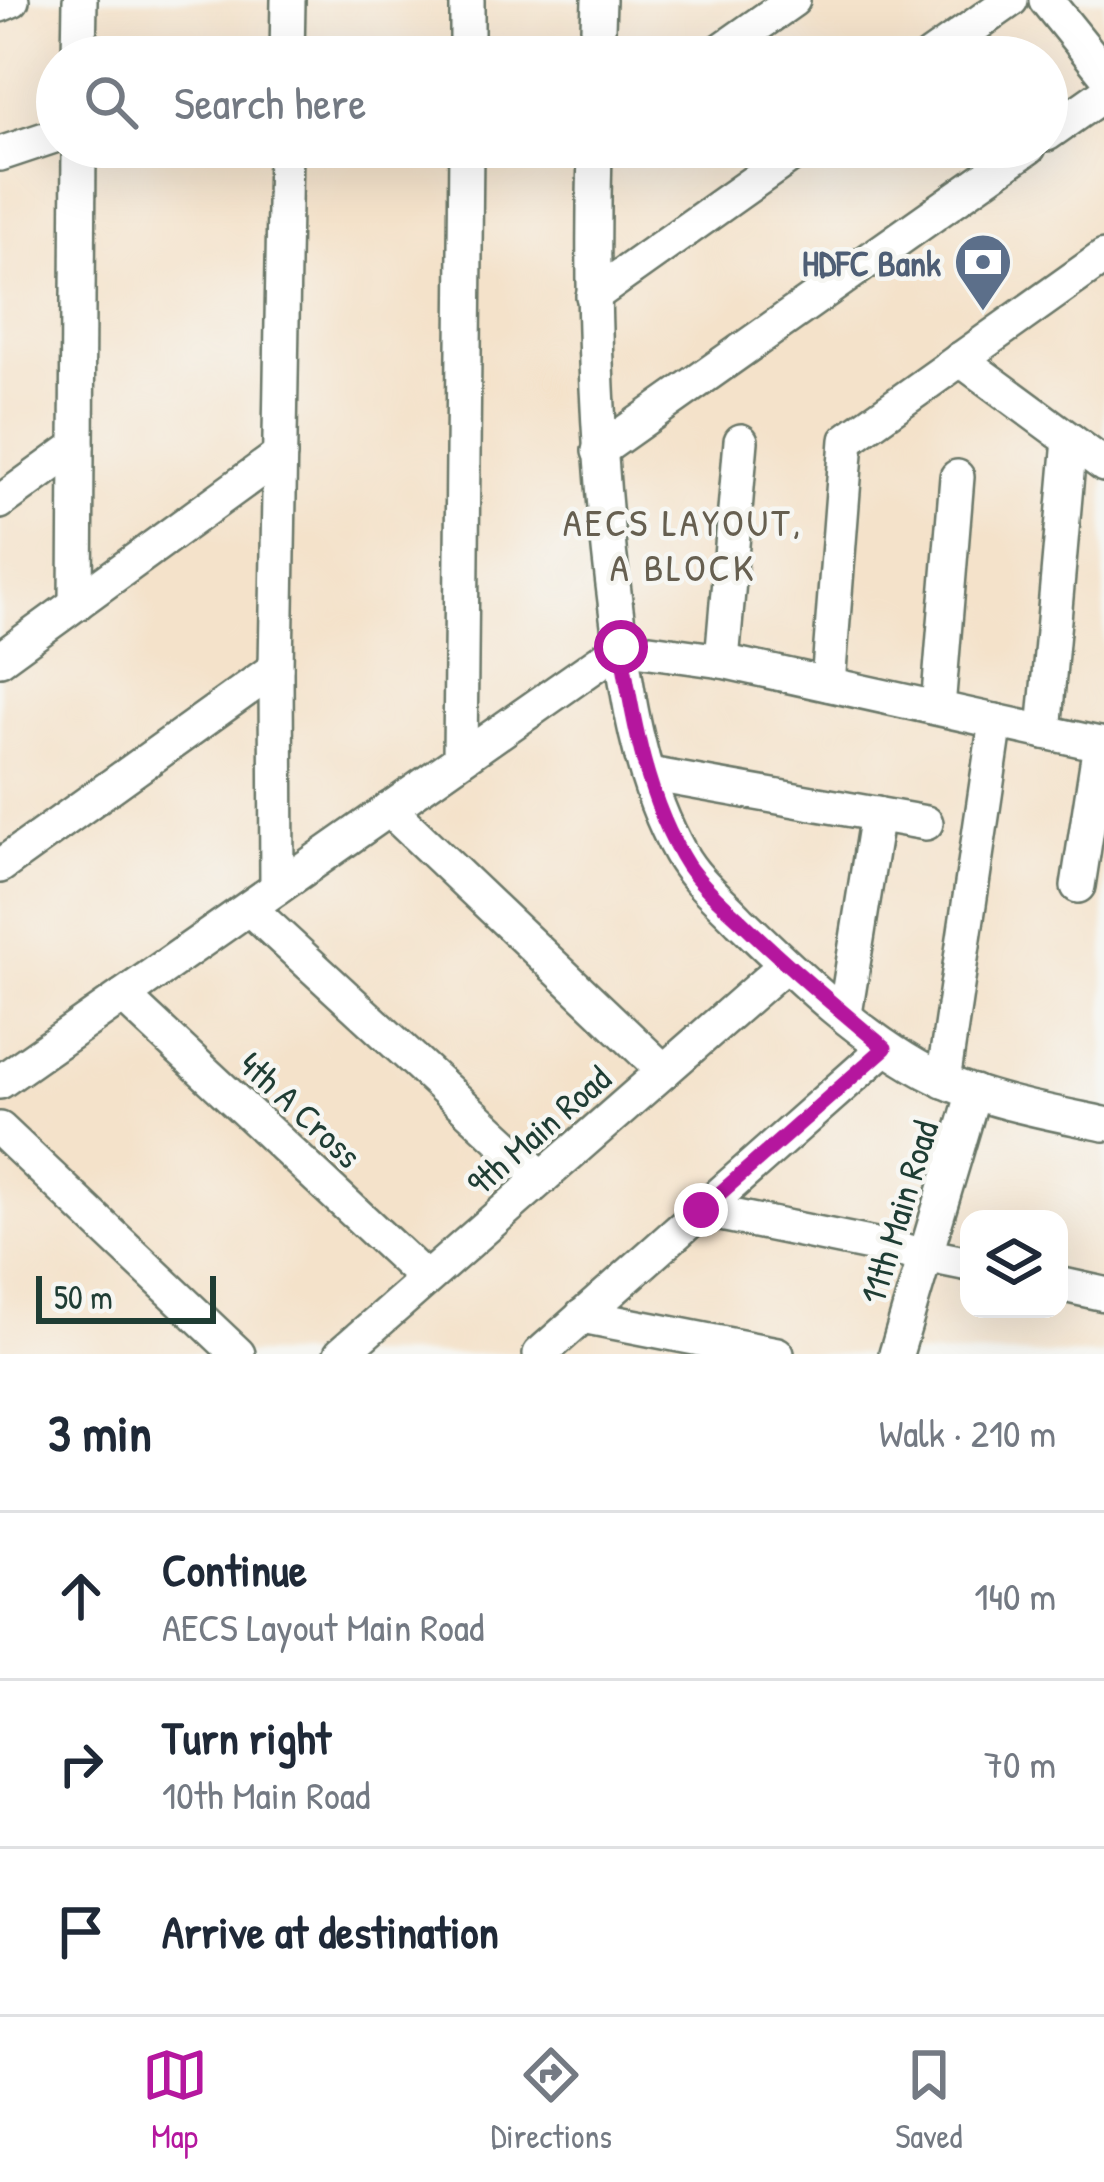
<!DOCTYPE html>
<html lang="en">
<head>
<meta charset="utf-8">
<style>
  body { margin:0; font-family:"Patrick Hand",sans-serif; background:#f6f6f7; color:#1f2937 }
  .controls { position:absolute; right:36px; bottom:36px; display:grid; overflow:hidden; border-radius:24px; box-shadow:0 12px 48px #0002 }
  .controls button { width:108px; height:108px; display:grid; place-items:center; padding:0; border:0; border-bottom:3px solid #e0e1e3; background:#fff; color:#1f2937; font:60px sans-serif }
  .scale { position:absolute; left:36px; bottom:30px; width:180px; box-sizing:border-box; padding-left:12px; border:6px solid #1f3d34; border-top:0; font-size:33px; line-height:42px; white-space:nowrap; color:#1f3d34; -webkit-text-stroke:9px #f6f6f2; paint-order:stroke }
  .stop { position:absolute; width:36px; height:36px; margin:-27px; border:9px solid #b5179e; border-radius:50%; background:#fff }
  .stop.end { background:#b5179e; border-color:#fff; box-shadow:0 3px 12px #0008 }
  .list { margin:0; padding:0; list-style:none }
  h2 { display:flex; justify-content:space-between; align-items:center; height:156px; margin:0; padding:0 48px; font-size:51px }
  h2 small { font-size:39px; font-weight:400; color:#747a83 }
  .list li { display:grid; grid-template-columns:78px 1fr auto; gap:36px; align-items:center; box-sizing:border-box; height:168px; padding:0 48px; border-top:3px solid #e0e1e3 }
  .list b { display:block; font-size:45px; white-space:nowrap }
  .list p { margin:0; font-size:39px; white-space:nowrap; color:#747a83 }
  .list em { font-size:39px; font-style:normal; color:#747a83 }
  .icon { flex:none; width:66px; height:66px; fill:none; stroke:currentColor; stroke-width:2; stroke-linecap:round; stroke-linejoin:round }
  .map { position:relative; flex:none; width:1104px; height:1354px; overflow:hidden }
  .search { position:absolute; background:#fff; box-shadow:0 12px 48px #0002; left:36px; right:36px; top:36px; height:132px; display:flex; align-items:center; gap:30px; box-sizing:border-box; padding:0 42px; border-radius:66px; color:#747a83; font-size:45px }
  .sheet { height:660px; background:#fff }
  nav { display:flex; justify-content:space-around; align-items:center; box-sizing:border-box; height:168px; border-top:3px solid #e0e1e3; background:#fff; font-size:33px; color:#747a83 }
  nav a { display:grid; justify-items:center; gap:6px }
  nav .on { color:#b5179e }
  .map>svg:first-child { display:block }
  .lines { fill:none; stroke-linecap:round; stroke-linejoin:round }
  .minor-casing { stroke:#6a7768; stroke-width:38 }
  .minor { stroke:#fff; stroke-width:33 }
  .route { stroke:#b5179e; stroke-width:15 }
  .labels { text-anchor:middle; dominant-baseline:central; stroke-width:9; stroke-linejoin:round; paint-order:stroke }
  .service-label { font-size:36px; font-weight:bold; fill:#4e5e75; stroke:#f6f6f2; text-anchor:end }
  .street-label { font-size:36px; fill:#1f3d34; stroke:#f6f6f2 }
  .neighbourhood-label { font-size:39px; letter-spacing:3px; fill:#665f50; stroke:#f6f6f2 }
</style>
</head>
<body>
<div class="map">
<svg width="1104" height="1354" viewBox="0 0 1104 1354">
  <rect width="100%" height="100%" fill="#f6f6f2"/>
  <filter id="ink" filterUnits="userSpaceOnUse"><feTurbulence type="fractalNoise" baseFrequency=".00833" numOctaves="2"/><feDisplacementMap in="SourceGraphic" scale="24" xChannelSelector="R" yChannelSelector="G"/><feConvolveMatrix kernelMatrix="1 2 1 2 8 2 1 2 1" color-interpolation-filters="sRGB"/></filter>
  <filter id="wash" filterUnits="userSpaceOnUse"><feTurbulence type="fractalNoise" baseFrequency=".004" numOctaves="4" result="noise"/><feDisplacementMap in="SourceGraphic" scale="48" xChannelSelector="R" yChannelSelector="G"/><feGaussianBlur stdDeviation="2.7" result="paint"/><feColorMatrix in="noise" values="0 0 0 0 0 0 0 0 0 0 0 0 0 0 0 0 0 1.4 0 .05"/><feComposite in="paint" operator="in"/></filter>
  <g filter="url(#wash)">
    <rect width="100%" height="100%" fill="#f4e2ca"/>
  </g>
  <g filter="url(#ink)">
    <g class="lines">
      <defs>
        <g id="minor">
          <path d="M1046 0 1104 72"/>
          <path d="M0 5 12 0"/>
          <path d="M79 57 80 0"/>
          <path d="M287 57 288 0"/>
          <path d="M467 57V0"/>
          <path d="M597 57 599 0"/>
          <path d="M712 57 793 0"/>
          <path d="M930 57 1011 0"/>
          <path d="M1047 134 1104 94"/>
          <path d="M595 147C591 301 596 455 616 609 626 691 639 780 680 853 695 880 719 899 740 921 798 977 865 1042 938 1078 985 1101 1053 1113 1104 1124"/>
          <path d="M0 154 57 135"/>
          <path d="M593 296 803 147"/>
          <path d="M960 359 1104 465"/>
          <path d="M599 451 1029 147"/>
          <path d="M0 502 77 446"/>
          <path d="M76 604 79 147"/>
          <path d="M0 659 280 455"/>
          <path d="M722 661 741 441"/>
          <path d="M828 684 847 440 1104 257"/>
          <path d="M938 708 957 477"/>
          <path d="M1044 732 1070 440"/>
          <path d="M460 759 466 147"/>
          <path d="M649 774 926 823"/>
          <path d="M389 809 664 1071"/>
          <path d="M0 866 276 668"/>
          <path d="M1078 886 1100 744"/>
          <path d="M277 888 276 668 285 147"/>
          <path d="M249 908 542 1178"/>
          <path d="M123 996 426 1279"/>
          <path d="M845 1014 877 814"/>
          <path d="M943 1081 996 721"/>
          <path d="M0 1082 621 647 722 661 1104 745"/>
          <path d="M0 1129 238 1354"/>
          <path d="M701 1210 969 1264"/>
          <path d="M1059 1284 1104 1294"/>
          <path d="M582 1316 777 1354"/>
          <path d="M341 1354 785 965"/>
          <path d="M540 1354 885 1048"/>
          <path d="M896 1354 974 1092"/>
        </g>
      </defs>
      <use href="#minor" class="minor-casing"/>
      <use href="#minor" class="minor"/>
    </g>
  </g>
  <g class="lines" filter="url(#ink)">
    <path class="route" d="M621 647C633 721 647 802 688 866 702 886 722 903 739 919 786 965 835 1006 885 1048L701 1210"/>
  </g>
  <defs>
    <symbol id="bank-pin" viewBox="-11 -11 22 30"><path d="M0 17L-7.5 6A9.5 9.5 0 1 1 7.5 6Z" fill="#5c6f8a" stroke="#f6f6f2"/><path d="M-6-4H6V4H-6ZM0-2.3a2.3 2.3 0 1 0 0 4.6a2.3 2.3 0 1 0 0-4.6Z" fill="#fff"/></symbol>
  </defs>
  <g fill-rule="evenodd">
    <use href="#bank-pin" x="950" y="229" width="66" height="90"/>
  </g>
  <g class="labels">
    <g class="service-label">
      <text x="941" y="262">HDFC Bank</text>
    </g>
    <g class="street-label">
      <text transform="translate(301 1109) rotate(43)">4th A Cross</text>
      <text transform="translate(538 1130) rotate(-41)">9th Main Road</text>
      <text transform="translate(898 1212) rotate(-73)">11th Main Road</text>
    </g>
    <g class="neighbourhood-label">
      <text x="683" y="521">AECS LAYOUT,<tspan x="683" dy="45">A BLOCK</tspan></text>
    </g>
  </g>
</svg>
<div class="controls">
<button><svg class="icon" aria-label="layers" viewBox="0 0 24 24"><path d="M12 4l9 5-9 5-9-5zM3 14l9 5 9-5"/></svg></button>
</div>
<div class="scale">50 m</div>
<div class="stop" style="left:621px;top:647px"></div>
<div class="stop end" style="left:701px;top:1210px"></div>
<div class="search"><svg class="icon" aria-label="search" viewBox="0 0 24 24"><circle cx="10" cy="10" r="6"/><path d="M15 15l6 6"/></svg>Search here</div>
</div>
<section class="sheet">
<h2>3 min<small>Walk · 210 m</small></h2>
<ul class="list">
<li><svg class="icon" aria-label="ahead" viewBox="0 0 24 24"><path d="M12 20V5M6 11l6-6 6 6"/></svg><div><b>Continue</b><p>AECS Layout Main Road</p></div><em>140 m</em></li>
<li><svg class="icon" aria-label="right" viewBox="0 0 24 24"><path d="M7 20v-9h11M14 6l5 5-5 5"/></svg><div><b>Turn right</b><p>10th Main Road</p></div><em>70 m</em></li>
<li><svg class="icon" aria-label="arrive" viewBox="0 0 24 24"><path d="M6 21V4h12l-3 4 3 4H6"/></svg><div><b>Arrive at destination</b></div></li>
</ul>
</section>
<nav>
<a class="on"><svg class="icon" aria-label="map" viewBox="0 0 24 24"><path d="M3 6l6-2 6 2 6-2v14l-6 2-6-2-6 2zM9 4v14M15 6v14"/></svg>Map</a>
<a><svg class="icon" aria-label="directions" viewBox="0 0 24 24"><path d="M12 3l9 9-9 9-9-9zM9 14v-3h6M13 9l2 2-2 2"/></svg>Directions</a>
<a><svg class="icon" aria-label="saved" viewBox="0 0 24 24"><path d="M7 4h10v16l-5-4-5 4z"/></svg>Saved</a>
</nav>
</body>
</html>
